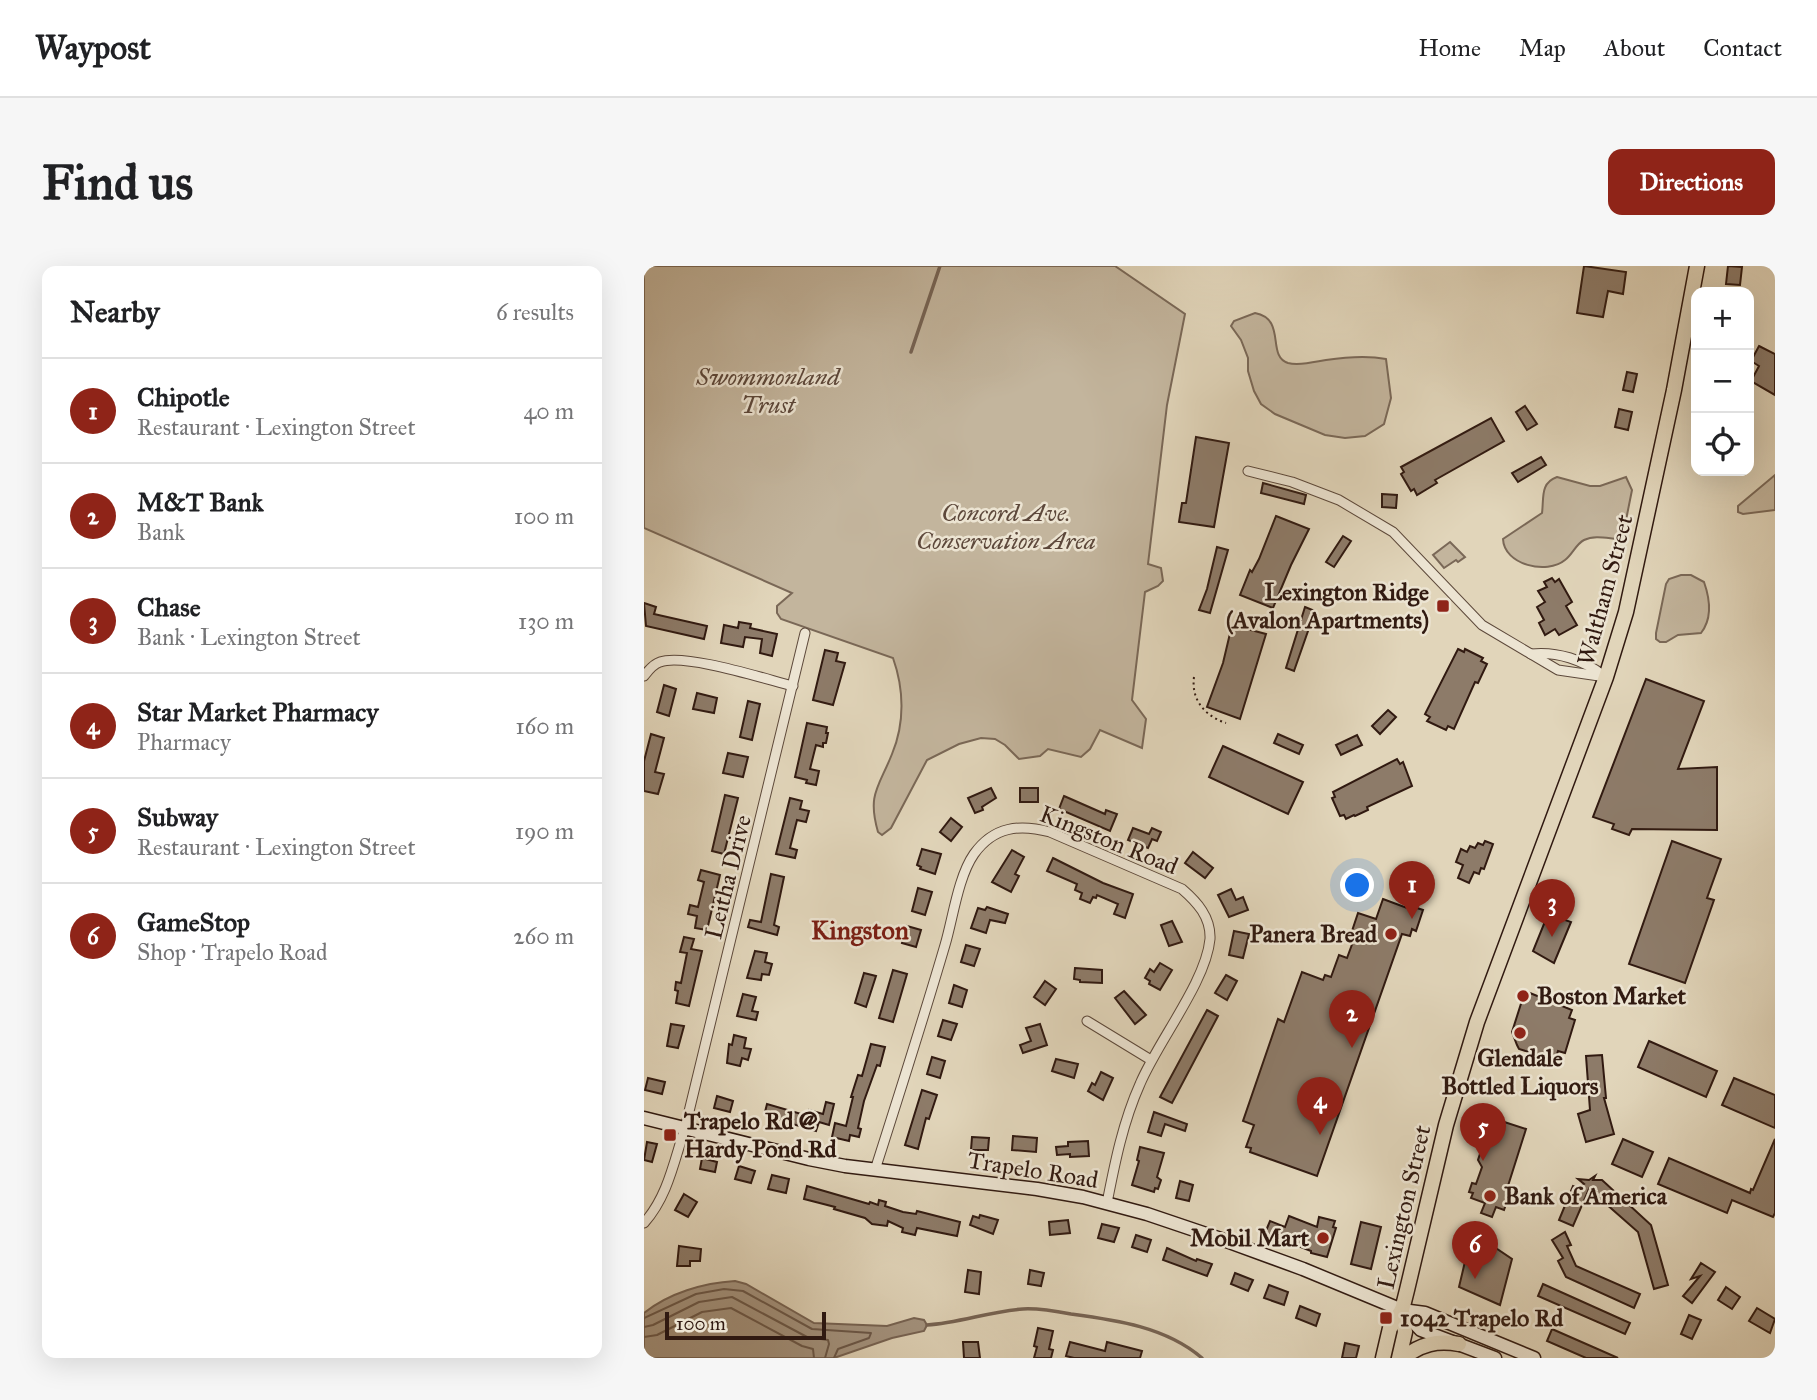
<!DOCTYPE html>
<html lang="en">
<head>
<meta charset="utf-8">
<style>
  body { margin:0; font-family:"IM FELL Great Primer",serif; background:#f6f6f6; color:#202124 }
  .controls { position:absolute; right:21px; top:21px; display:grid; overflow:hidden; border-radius:14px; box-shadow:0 7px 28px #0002 }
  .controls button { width:63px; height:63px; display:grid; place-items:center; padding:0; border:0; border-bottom:2px solid #e0e0e0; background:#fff; color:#202124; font:35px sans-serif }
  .scale { position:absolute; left:21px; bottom:18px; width:161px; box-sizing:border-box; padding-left:7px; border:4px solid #311a11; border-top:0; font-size:19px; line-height:24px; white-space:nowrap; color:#311a11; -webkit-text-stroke:5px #ece4d2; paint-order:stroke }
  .you { position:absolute; left:714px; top:620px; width:24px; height:24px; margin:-18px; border:5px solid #fff; border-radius:50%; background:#1a73e8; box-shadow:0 0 0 10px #1a73e833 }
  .badge { display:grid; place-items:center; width:46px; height:46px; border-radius:50%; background:#8f2418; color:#fff; font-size:23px; font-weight:700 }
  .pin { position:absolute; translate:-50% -58px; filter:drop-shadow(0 2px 4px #0008) }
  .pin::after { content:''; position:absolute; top:37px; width:24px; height:21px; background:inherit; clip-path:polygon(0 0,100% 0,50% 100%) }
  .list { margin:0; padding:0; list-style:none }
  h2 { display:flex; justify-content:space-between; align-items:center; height:91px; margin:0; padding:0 28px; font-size:30px }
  h2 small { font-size:23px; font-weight:400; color:#757577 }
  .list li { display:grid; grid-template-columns:46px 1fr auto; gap:21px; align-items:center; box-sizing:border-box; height:105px; padding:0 28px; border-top:2px solid #e0e0e0 }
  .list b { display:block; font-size:26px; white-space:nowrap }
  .list p { margin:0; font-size:23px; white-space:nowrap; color:#757577 }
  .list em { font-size:23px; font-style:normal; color:#757577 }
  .icon { flex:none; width:38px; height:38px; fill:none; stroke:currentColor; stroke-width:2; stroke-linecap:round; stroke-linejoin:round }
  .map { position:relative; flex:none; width:1131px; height:1092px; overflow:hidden; border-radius:14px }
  header { display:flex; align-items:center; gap:42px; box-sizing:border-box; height:98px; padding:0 35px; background:#fff; border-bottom:2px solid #e0e0e0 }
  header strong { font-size:33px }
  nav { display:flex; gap:38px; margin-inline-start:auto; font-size:24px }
  .intro { display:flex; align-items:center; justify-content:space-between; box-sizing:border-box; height:168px; padding:0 42px }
  h1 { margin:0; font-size:49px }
  .button { padding:18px 32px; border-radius:14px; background:#8f2418; color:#fff; font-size:24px; font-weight:700 }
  main { display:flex; gap:42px; padding:0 42px }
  aside { flex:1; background:#fff; border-radius:14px; box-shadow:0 7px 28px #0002 }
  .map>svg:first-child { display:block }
  .green { fill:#c3b59d; stroke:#7a6857; stroke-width:2 }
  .water { fill:#a59581; stroke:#776454; stroke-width:2 }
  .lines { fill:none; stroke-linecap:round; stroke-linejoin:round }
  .shore { stroke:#6b5849; stroke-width:2 }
  .stream { stroke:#776454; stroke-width:3.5 }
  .building { fill:#8d7b69; stroke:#311a11; stroke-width:2 }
  .street-casing { stroke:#5d493b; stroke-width:11 }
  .secondary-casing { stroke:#311a11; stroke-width:15 }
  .primary-casing { stroke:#311a11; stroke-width:17 }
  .path { stroke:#311a11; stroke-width:2; stroke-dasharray:2 3.5; stroke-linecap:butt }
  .street { stroke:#ece4d2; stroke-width:9 }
  .secondary { stroke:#ece4d2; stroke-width:12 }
  .primary { stroke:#e1d5ba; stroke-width:14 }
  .poi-dot { fill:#8f2418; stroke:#ece4d2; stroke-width:2.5 }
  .labels { text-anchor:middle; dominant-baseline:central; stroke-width:5; stroke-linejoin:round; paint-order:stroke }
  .park-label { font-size:24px; font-style:italic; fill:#5d483b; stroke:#ece4d2 }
  .street-label { font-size:24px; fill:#311a11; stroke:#ece4d2 }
  .poi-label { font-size:24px; font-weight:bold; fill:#311a11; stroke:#ece4d2; text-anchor:start }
  .neighbourhood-label { font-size:26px; font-weight:bold; fill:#7a1f14; stroke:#ece4d2 }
</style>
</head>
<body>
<header>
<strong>Waypost</strong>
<nav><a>Home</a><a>Map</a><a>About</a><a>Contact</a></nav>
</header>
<div class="intro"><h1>Find us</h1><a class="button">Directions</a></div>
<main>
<aside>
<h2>Nearby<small>6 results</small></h2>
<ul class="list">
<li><span class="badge">1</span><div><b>Chipotle</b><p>Restaurant · Lexington Street</p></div><em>40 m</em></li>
<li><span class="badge">2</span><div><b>M&amp;T Bank</b><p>Bank</p></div><em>100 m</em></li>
<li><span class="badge">3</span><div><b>Chase</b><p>Bank · Lexington Street</p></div><em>130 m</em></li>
<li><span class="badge">4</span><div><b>Star Market Pharmacy</b><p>Pharmacy</p></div><em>160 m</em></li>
<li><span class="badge">5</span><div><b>Subway</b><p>Restaurant · Lexington Street</p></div><em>190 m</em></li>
<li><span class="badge">6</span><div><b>GameStop</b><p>Shop · Trapelo Road</p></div><em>260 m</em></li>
</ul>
</aside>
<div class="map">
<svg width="1131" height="1092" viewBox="0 0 1131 1092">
  <rect width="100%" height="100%" fill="#e1d5ba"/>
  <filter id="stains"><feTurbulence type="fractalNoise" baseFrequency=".00286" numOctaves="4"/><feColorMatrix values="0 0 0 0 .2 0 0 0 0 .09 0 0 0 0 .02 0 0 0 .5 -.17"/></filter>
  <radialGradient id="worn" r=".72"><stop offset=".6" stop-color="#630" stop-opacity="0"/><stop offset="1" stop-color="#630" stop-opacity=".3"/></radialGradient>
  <g class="green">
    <path d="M0 0H471L541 48 523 139 504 298 517 302 519 315 514 320 501 326 488 434 502 453 498 482 456 464 446 483 437 491 404 483 396 490 375 493 361 479 351 473 337 472 315 478 283 494 247 562 238 569 234 566C223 528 235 521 248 488 261 457 260 423 249 392L137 353 133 347V340L148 327 0 262Z"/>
    <path d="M611 47C643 53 622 90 644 97 656 100 670 96 682 94 702 91 722 89 742 93L747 132 740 158 721 170 701 172 681 169 631 148 617 138 610 125 604 105V92L597 74 587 60 590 55Z"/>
    <path d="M1131 209V244L1099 248 1094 246V240Z"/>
    <path d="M913 211 946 220H956L982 211 988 224 979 269 973 273C962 272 950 269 940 274 932 278 928 289 921 294 903 309 860 299 859 273L898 247C900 232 896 217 913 211Z"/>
    <path d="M806 276 821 291 814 296 812 294 800 302 789 289Z"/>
    <path d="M1037 309H1047L1060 316C1066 333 1068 353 1057 367L1034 369 1022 376H1016L1012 373V367L1022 318 1025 313Z"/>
  </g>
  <path class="water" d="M91 1015 102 1018 170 1057 243 1060 270 1052 280 1054 283 1059 280 1065 248 1072 190 1092H0V1047C25 1027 59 1017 91 1015Z"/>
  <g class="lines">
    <g class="shore">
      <path d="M0 1052 52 1028 80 1023 99 1025 168 1063 227 1067 225 1072 194 1083 190 1092"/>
      <path d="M0 1061 9 1059 55 1036 88 1031 163 1071 184 1074 185 1078 181 1092"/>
      <path d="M0 1071 13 1069 58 1046 87 1042 158 1080 169 1083 170 1092"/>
    </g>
    <g class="stream">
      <path d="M267 86 296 0"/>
      <path d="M283 1059C315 1057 347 1045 379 1043 395 1042 411 1045 427 1048 472 1054 522 1061 558 1092"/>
    </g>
  </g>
  <g class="building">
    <path d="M940 0 982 6 979 28 964 25 959 51 933 47Z"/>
    <path d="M1084 0 1098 1 1096 19 1082 18Z"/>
    <path d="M1115 80 1131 88V129L1107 115 1115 100 1107 95Z"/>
    <path d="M983 106 993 108 989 126 979 124Z"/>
    <path d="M881 140 893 158 883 164 872 146Z"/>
    <path d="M975 143 988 146 984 164 971 161Z"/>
    <path d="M847 152 860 175 791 214 793 217 773 229 770 223 767 225 757 208 760 206 757 201Z"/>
    <path d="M552 171 585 177 570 261 535 256 538 237H542Z"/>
    <path d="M897 191 902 199 874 216 868 207Z"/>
    <path d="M619 217 662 229 660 238 617 227Z"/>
    <path d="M738 228 753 229 752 242 738 241Z"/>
    <path d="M632 250 665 263 647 299 629 342 596 329 606 304 608 306 615 293Z"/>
    <path d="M699 270 707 275 690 301 682 296Z"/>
    <path d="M573 281 584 284 566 347 555 344 563 323Z"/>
    <path d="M908 312 911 316 915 313 928 336 922 340 933 359 915 369 911 363 901 369 895 357 900 354 893 341 901 336 894 325 903 321 900 316Z"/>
    <path d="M0 337 12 341 10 348 63 360 60 373 2 360Z"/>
    <path d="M661 341 671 345 650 405 642 402Z"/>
    <path d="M95 356 107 358 106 362 133 368 128 390 116 387 118 373 101 371 99 381 77 377 80 359 94 362Z"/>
    <path d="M588 359 622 368 596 453 563 441 579 397Z"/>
    <path d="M814 383 820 386 821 383 839 392 837 395 843 398 834 417 831 416 810 463 804 460 802 464 783 455 786 451 781 448Z"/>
    <path d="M181 384 194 387 192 395 201 397 189 439 169 434Z"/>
    <path d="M1002 413 1060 435 1034 503 1073 501V564L988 563 985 569 968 563 970 558 949 551Z"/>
    <path d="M20 419 32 423 25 450 13 446Z"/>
    <path d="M53 427 73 432 70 447 49 443Z"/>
    <path d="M104 435 116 438 108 474 96 471Z"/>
    <path d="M744 444 752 451 736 468 728 460Z"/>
    <path d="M163 457 183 461 182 467H184L182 477H179V481L172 479 166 503 175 505 172 519 162 517 163 514 151 511Z"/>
    <path d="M7 468 20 472 11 506 20 508 14 528 0 525V495Z"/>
    <path d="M634 468 659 479 655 488 630 477Z"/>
    <path d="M713 469 718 479 697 489 692 479Z"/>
    <path d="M579 480 659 516 644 548 565 511Z"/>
    <path d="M84 487 104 491 99 511 79 507Z"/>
    <path d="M753 493 756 498 759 496 768 520 723 541 724 544 711 550 710 549 702 553 700 549 696 550 688 532 691 531 689 526Z"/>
    <path d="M347 522 352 532 338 541 339 544 331 547 324 532Z"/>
    <rect x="376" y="522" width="18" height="14"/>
    <path d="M81 529 94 532 80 588 68 585Z"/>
    <path d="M420 530 461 548 462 544 473 548 466 565 415 543Z"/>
    <path d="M146 532 158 535 156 543 165 545 162 556 153 554 146 582 153 584 151 592 132 588Z"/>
    <path d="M307 552 318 561 307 575 296 566Z"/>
    <path d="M489 562 505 568 508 562 517 566 513 575 508 573 504 582 484 574Z"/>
    <path d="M841 575 849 578 840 603 837 602 835 608 830 606 825 617 814 612 819 599 812 596 817 583 823 586 826 580 831 582 834 577 839 579Z"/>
    <path d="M1028 575 1077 593 1063 632 1070 634 1041 717 985 698Z"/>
    <path d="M278 583 297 588 291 608 276 603 277 601 273 599Z"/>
    <path d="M368 584 380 591 371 608 375 610 367 626 348 616Z"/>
    <path d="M549 586 569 602 561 612 541 597Z"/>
    <path d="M409 592 459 617 489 628 481 652 470 648 474 638 453 629 452 632 449 631 446 637 436 633 438 627 431 624 433 618 403 605Z"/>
    <path d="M57 604 76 609 63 664 51 662 53 650 44 648 46 639 54 641 60 616 54 614Z"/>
    <path d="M127 608 140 611 130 659 135 661 133 669 104 661 106 654 117 656Z"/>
    <path d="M274 622 288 626 281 649 268 645Z"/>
    <path d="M587 623 592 634 599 631 604 644 585 651 574 629Z"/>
    <path d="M739 633 763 642 764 639 779 644 772 665 768 663 766 670 758 668 673 910 606 886 607 882 602 881 610 859 599 855 634 753 640 756 658 706 679 714 681 709 687 711 695 689 703 692 710 673 706 671 714 647 732 653Z"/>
    <path d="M343 641 364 648 361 657 346 654 342 667 327 662 334 642 341 644Z"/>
    <path d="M904 648 927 656 910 697 889 685Z"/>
    <path d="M528 655 538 676 525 680 517 659Z"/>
    <path d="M263 660 277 664 272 681 258 677Z"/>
    <path d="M590 665 605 668 599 692 585 689Z"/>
    <path d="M40 671 50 673 47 683 58 685 45 740 32 737 34 725 31 724 32 716 37 717 43 687 36 686Z"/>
    <path d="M322 679 336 683 330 700 317 696Z"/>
    <path d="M111 685 123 687 121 696 128 698 125 709 118 708 117 714 103 712Z"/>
    <path d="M516 697 528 704 516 724 505 718 506 715 501 712 506 703 510 706Z"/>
    <path d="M431 702 458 704V717L436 716V714L430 713Z"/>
    <path d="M249 704 263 708 249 756 235 752Z"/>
    <path d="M220 707 232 710 222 741 211 737Z"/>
    <path d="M582 709 593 715 583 734 571 727Z"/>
    <path d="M401 715 412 723 401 739 390 731Z"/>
    <path d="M310 719 323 724 318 741 305 737Z"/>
    <path d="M480 725 502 749 491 758 471 732Z"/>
    <path d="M881 725 928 744 925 752 931 754 921 787 914 785 911 794 875 783 873 779 868 766Z"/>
    <path d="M99 728 112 731 108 745 114 746 112 754 93 750Z"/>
    <path d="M563 744 574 750 528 837 516 831Z"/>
    <path d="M299 754 313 758 307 774 294 770Z"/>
    <path d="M27 758 40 760 34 782 23 780Z"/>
    <path d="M396 758 403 779 379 787 376 779 387 775 382 762Z"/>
    <path d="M90 769 102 772 100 782 107 783 104 794 98 792 96 800 83 797 85 778 88 779Z"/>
    <path d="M1005 775 1073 805 1062 831 994 801Z"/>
    <path d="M227 778 241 781 236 800 233 799 220 835 214 862 217 863 215 871 206 869 205 875 188 871 191 857 202 860 209 831H207L214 809 218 810Z"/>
    <path d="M958 789 962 832H960L970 868 942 876 934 848 946 844 942 790Z"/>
    <path d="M288 791 301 795 296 812 283 808Z"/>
    <path d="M412 793 434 798 430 812 408 805Z"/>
    <path d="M457 806 469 812 459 834 444 825 448 817 451 819Z"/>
    <path d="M4 812 21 816 18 828 1 824Z"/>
    <path d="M1090 812 1131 829V862L1078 839Z"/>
    <path d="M278 824 293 829 285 853 282 852 274 883 261 879Z"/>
    <path d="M73 830 89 835 86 846 70 842Z"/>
    <path d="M182 836 190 838 185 859 175 856 172 865 125 851 127 847 121 846 123 838 164 850 165 844 179 848Z"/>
    <path d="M510 846 543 858 541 865 521 858 517 870 504 866Z"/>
    <path d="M851 853 882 863 863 923 867 924 860 944 852 941 848 951 837 947 841 937 827 932 829 927 825 926 828 917 832 918 838 901 834 894 847 855Z"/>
    <path d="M369 870 393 872 392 886 368 884Z"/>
    <path d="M328 871 345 872 344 884H327Z"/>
    <path d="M979 873 1009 886 998 911 968 898Z"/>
    <path d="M1131 873V947L1129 951 1088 934 1083 947 1014 918 1025 892 1106 927 1107 923 1109 924Z"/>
    <path d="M444 875 445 890 426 891V888L413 889 412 881 424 880V876Z"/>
    <path d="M3 876 13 878 8 896 0 894Z"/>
    <path d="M496 881 520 887 513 911 517 914 514 923 511 922 510 926 488 919 495 895 493 894Z"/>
    <path d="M58 892 73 896 71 906 56 903Z"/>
    <path d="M95 900 111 905 107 917 91 913Z"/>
    <path d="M128 909 145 913 142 927 124 923Z"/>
    <path d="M951 910 949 914H958L1007 959 1024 1019 1010 1023 994 966 945 923 929 960 915 954 929 920 934 922 940 918 934 913 945 914Z"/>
    <path d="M536 915 549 919 545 935 532 932Z"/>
    <path d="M163 920 225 938 226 936 234 939 235 934 242 936 241 940 259 946 272 948 273 945 316 956 313 970 273 962 271 969 258 966 259 962 244 955 243 960 228 958 221 952 190 943 191 941 160 933Z"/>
    <path d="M40 928 53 936 44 951 31 944Z"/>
    <path d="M336 949 354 954 349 968 326 959 329 950 335 952Z"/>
    <path d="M645 950 673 961 675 951 691 955 689 961 692 962 683 991 667 987V985L621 967 626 955 641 961Z"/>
    <path d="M424 954 426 967 406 969 405 956Z"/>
    <path d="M717 956 737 961 727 1003 707 998Z"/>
    <path d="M458 958 475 962 470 976 454 972Z"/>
    <path d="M828 966 868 993 856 1039 815 1021Z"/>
    <path d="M921 966 927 979 923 980 932 1000 996 1028 990 1042 922 1011 914 995 919 992 908 974Z"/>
    <path d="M492 969 507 974 503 986 488 981Z"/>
    <path d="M35 980 57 983 56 995H46V1000H33Z"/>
    <path d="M523 982 552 995 553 993 568 998 563 1010 519 994Z"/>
    <path d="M1057 997 1071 1006 1048 1037 1039 1030 1056 1010 1047 1013Z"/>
    <path d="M324 1004 337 1006 335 1028 321 1026Z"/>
    <path d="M386 1004 400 1007 397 1020 384 1018Z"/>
    <path d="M591 1007 609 1014 604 1025 587 1018Z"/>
    <path d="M899 1018 986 1057 981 1068 894 1030Z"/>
    <path d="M625 1019 644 1026 640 1039 620 1032Z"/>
    <path d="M1082 1021 1096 1031 1088 1043 1074 1034Z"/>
    <path d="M656 1040 676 1048 672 1060 652 1052Z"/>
    <path d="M1113 1042 1131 1053 1126 1067 1105 1055Z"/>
    <path d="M1045 1049 1057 1054 1048 1073 1037 1068Z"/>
    <path d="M394 1062 409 1065 405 1083 409 1084 407 1092H390L393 1081 390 1080Z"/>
    <path d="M908 1063 974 1092H942L903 1075Z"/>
    <path d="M319 1076H334L336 1092H320Z"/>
    <path d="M426 1076 461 1085 463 1076 498 1085 496 1092H430L422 1090Z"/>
    <path d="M701 1077 715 1080 712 1092H698Z"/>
  </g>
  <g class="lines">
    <defs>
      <g id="street">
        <path d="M604 205 648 216 695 234 749 266 838 359 914 404 962 411"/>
        <path d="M887 388C913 385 940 394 960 410"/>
        <path d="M0 410C4 405 9 398 16 396 41 387 121 413 149 420"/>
        <path d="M443 755 507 794"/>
        <path d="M231 904C255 829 279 754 301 679 309 652 314 611 330 588 350 560 376 558 406 566L538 623C553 636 567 651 566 673 562 716 514 775 496 818 479 856 471 896 463 937"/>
        <path d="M0 957C24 930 30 895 41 862L161 367"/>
      </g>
      <g id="secondary">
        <path d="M0 852 165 893 201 900 393 923 439 931 503 948 577 973 659 1003 758 1044 781 1047 890 1092"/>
        <path d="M758 1044 777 1064 851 1092"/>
      </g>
      <g id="primary">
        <path d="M739 1092 746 1062 758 1044"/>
        <path d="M755 1092 761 1066 758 1044 763 1024 802 859 833 756 962 411 982 346 1030 124 1053 0"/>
        <path d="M759 1092C777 1078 793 1074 815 1078"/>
      </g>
    </defs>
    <use href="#street" class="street-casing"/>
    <use href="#secondary" class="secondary-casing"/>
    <use href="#primary" class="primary-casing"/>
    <path class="path" d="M550 411C547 434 561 450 582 457"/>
    <use href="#street" class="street"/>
    <use href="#secondary" class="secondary"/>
    <use href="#primary" class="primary"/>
  </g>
  <g class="poi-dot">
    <rect x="792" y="333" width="14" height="14" rx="3.5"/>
    <circle cx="747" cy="668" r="7"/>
    <circle cx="879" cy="730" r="7"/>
    <circle cx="876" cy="767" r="7"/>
    <rect x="19" y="862" width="14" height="14" rx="3.5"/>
    <circle cx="846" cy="930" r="7"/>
    <circle cx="679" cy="972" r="7"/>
    <rect x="735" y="1045" width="14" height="14" rx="3.5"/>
  </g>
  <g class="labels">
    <g class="park-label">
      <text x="124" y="111">Swommonland<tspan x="124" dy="28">Trust</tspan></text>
      <text x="362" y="247">Concord Ave.<tspan x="362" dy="28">Conservation Area</tspan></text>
    </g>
    <g class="street-label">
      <text transform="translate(961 324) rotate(-75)">Waltham Street</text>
      <text transform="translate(465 574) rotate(22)">Kingston Road</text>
      <text transform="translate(84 611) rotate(-76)">Leitha Drive</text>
      <text transform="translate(389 904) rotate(9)">Trapelo Road</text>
      <text transform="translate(760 941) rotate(-77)">Lexington Street</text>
    </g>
    <g class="poi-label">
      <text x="785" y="326" text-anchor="end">Lexington Ridge<tspan x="785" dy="28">(Avalon Apartments)</tspan></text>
      <text x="733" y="668" text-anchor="end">Panera Bread</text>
      <text x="893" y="730">Boston Market</text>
      <text x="876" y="792" text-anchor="middle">Glendale<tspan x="876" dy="28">Bottled Liquors</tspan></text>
      <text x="40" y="855">Trapelo Rd @<tspan x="40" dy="28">Hardy Pond Rd</tspan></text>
      <text x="860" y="930">Bank of America</text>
      <text x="665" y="972" text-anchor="end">Mobil Mart</text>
      <text x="756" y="1052">1042 Trapelo Rd</text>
    </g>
    <g class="neighbourhood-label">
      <text x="216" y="664">Kingston</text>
    </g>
  </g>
  <rect width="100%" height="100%" filter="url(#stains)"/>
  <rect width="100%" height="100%" fill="url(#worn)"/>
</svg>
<div class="controls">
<button>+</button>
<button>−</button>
<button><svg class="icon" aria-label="locate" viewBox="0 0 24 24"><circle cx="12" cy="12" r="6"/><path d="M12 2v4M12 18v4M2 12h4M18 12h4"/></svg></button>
</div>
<div class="scale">100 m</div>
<div class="you"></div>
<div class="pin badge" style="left:768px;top:653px">1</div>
<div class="pin badge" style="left:708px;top:782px">2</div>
<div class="pin badge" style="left:908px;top:671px">3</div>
<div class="pin badge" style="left:676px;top:869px">4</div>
<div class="pin badge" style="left:839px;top:895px">5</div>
<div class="pin badge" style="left:831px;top:1013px">6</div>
</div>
</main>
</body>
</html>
